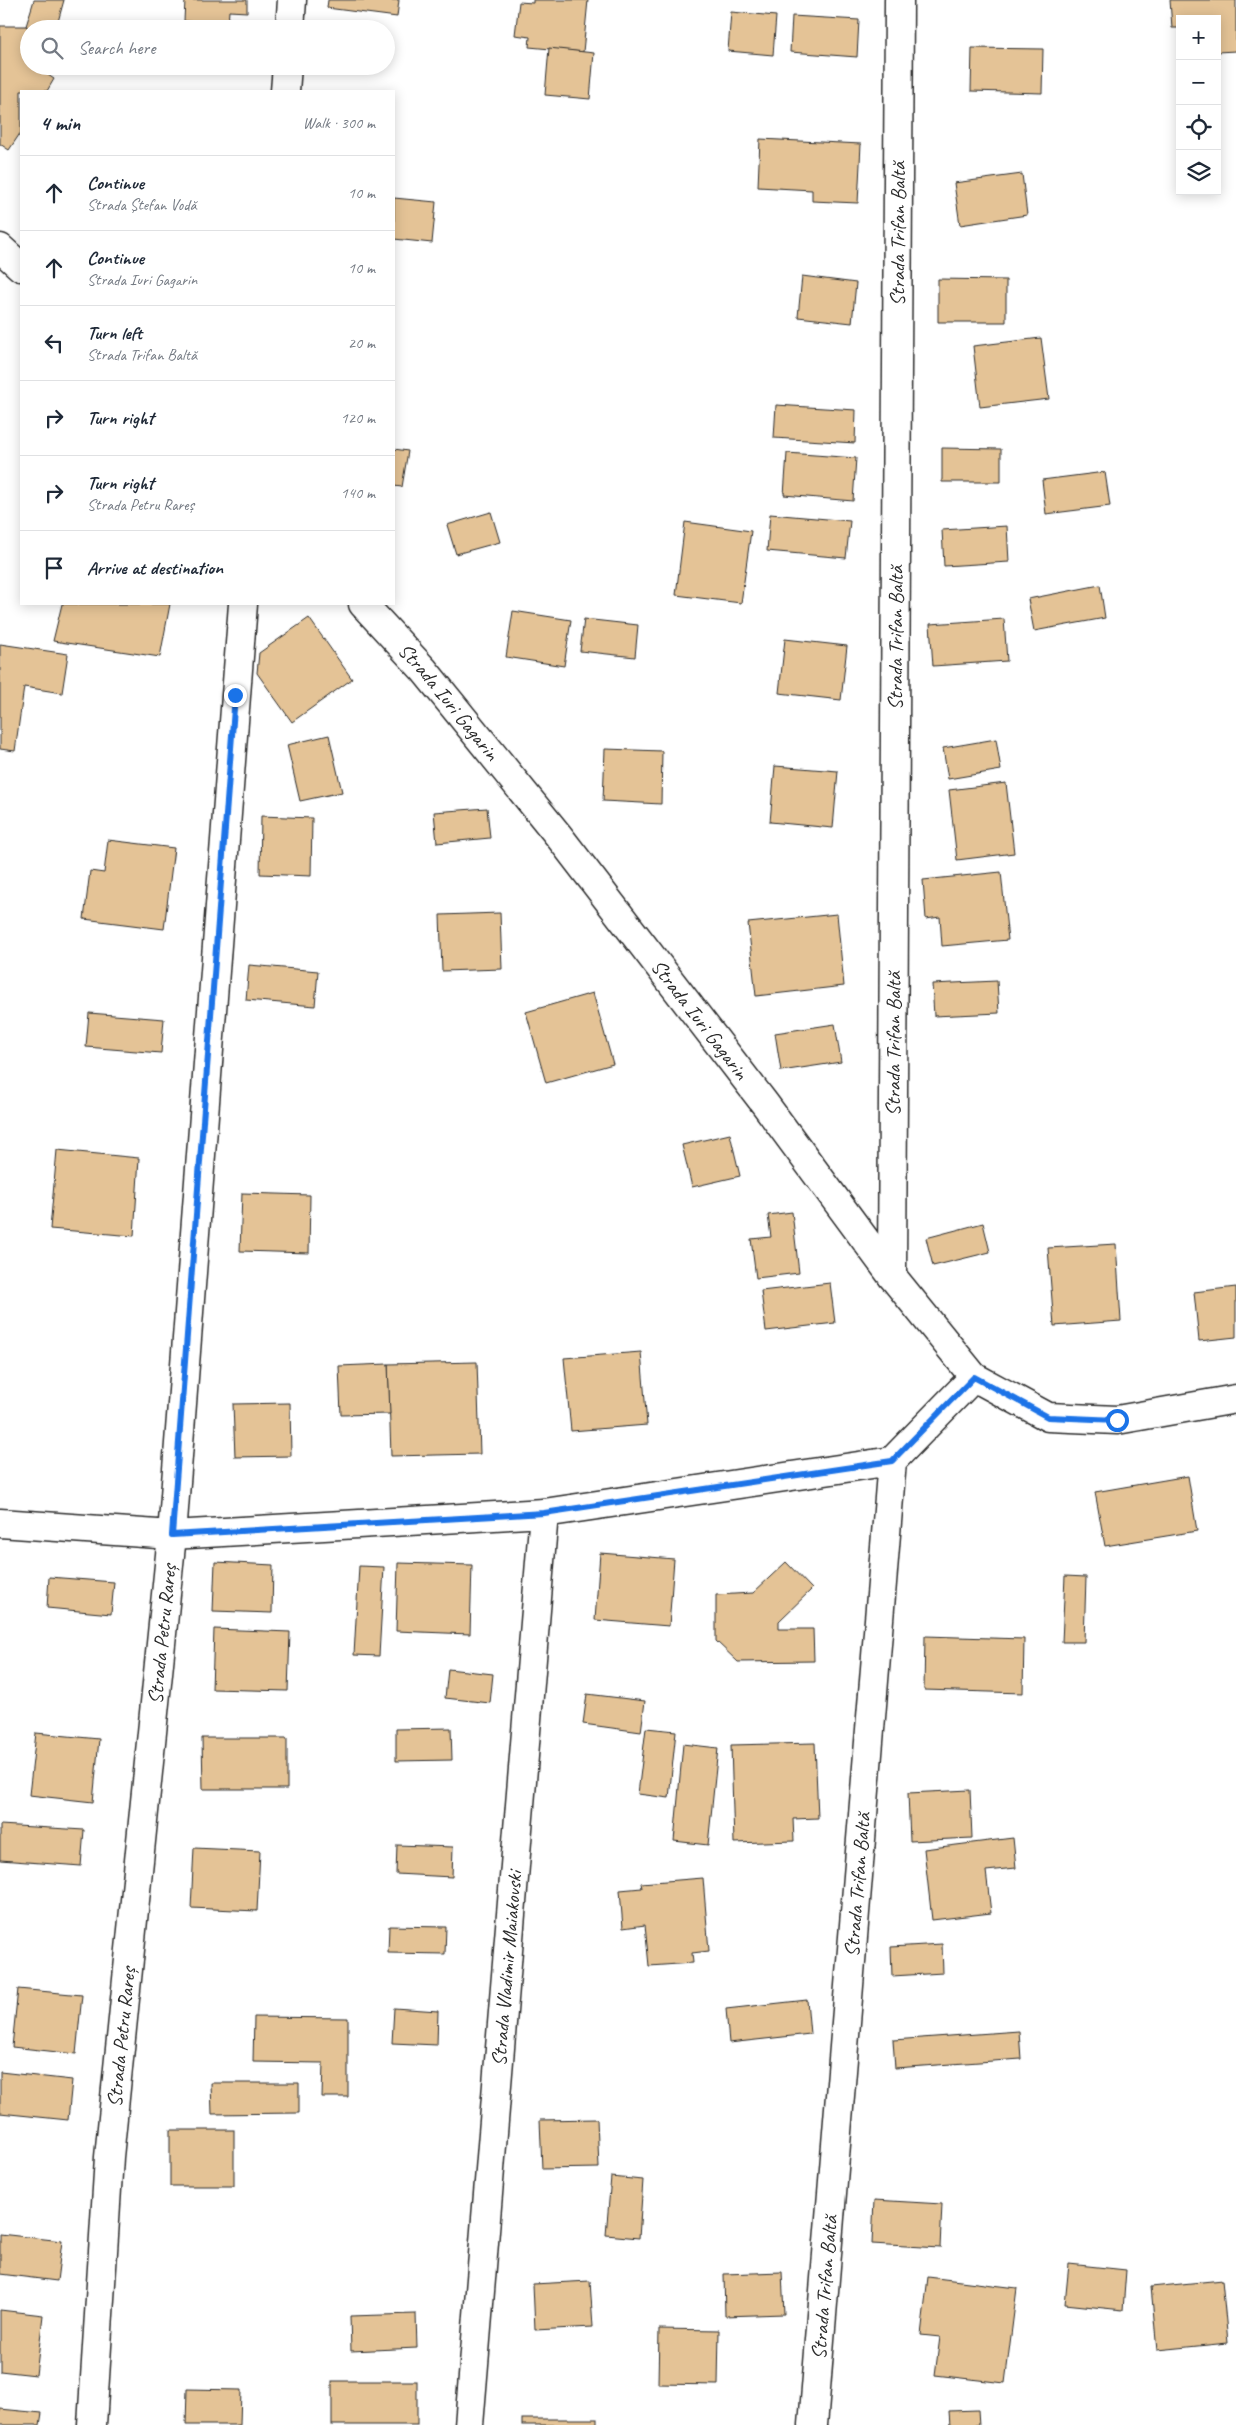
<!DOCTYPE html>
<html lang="en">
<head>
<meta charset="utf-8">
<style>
  body { margin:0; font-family:Caveat,sans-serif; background:#f2f2f3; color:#1f2937 }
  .controls { position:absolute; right:15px; top:15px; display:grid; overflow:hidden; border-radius:0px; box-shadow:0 2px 12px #0003 }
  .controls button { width:45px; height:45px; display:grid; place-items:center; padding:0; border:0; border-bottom:1px solid #e0e1e3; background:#fff; color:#1f2937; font:25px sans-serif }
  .stop { position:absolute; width:15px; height:15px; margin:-11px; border:4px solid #1a73e8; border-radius:50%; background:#fff }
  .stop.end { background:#1a73e8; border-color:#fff; box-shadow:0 1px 5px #0008 }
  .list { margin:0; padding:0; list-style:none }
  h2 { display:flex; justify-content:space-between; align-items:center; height:65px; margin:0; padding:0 20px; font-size:21px }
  h2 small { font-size:16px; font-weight:400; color:#747a83 }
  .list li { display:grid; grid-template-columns:32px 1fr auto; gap:15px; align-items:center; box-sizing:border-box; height:75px; padding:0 20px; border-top:1px solid #e0e1e3 }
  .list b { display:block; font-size:19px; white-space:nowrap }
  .list p { margin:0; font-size:16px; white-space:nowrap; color:#747a83 }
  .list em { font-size:16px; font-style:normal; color:#747a83 }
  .icon { flex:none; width:28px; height:28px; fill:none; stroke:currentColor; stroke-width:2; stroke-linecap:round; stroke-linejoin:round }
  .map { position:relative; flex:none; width:1236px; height:2425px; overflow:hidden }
  .search { position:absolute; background:#fff; box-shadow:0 2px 12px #0003; left:20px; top:20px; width:375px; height:55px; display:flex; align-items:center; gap:12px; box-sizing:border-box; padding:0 18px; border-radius:28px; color:#747a83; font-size:19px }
  .panel { position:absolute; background:#fff; box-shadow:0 2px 12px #0003; left:20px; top:90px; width:375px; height:515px; border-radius:0px }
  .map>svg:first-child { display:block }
  .building { fill:#e4c396; stroke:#2b2b2b }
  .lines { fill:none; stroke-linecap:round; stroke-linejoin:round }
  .street-casing { stroke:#2b2b2b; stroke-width:31 }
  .secondary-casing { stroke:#2b2b2b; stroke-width:31 }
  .street { stroke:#fff; stroke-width:28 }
  .secondary { stroke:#fff; stroke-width:28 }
  .route { stroke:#1a73e8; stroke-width:6 }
  .labels { text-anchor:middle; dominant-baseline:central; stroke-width:4; stroke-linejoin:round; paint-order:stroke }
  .street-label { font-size:21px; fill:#2b2b2b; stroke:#fff }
</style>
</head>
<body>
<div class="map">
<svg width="1236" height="2425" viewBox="0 0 1236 2425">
  <rect width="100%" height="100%" fill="#fff"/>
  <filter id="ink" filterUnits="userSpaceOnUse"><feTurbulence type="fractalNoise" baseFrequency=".02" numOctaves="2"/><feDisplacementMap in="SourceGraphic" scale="10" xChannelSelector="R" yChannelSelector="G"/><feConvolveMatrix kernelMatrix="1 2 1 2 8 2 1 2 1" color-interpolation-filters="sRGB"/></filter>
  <g filter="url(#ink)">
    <g class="building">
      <path d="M34 0H64L56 29H30L26 26Z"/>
      <path d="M185 0H247V12L229 11 228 24 184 21Z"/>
      <path d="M328 0H399L397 17 327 8Z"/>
      <path d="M533 0H588L583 52 529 47 530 37 515 35 519 2 533 3Z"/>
      <path d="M1170 0H1236V51L1217 52V19H1180V28H1172Z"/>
      <path d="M731 12 776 16 773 55 728 51Z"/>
      <path d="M792 16 859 20 857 57 790 52Z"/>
      <path d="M0 26H26L30 29 29 66H46L45 73 54 79 47 91H21V132L9 150 0 144Z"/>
      <path d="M549 48 594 53 590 99 545 95Z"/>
      <path d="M972 48 1043 49 1042 93 971 91Z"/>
      <path d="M760 139 861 144 858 203 812 201V190L758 187Z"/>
      <path d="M1022 174 1027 215 960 225 954 183Z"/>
      <path d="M394 198 436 202 432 243 394 239Z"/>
      <path d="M802 276 856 283 852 323 798 317Z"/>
      <path d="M938 279 1006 280V322H938Z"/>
      <path d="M1041 338 1049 399 980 407 973 346Z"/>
      <path d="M776 405 856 410 855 443 774 438Z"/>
      <path d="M942 448 1001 449V482H942Z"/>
      <path d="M394 449 408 451 402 487 394 486Z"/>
      <path d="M787 453 856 458 853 501 784 495Z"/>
      <path d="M1105 472 1110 506 1046 514 1042 480Z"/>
      <path d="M491 512 500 542 456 554 447 525Z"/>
      <path d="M770 514 850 521 846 558 767 551Z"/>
      <path d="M685 522 751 531 741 603 676 595Z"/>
      <path d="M1007 526 1009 562 944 566 942 530Z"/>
      <path d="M1100 585 1105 618 1034 631 1028 599Z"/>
      <path d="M62 604H170L160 657 53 641Z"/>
      <path d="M513 611 571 620 564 666 506 657Z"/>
      <path d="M309 618 352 679 292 722 257 673 259 653Z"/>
      <path d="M584 619 638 625 635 657 580 651Z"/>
      <path d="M1004 619 1007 661 933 666 930 624Z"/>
      <path d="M785 639 847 646 841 700 779 693Z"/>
      <path d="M0 644 68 654 62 693 24 687 15 751 0 749Z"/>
      <path d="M329 735 342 792 300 801 287 745Z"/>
      <path d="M996 739 1001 770 948 779 943 748Z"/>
      <path d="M605 749 662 751 661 804 603 801Z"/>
      <path d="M775 766 838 771 833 828 770 822Z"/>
      <path d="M1006 783 1014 853 957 860 949 790Z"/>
      <path d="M487 808 490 838 437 843 434 812Z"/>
      <path d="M261 816 312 818 311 876 260 874Z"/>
      <path d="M108 840 174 848 164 929 84 919 90 871 104 873Z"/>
      <path d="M1001 872 1008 940 942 946 940 917 926 919 923 880Z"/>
      <path d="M500 913 502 969 442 971 440 915Z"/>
      <path d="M837 914 844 986 756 996 748 923Z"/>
      <path d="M249 965 318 971 315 1006 246 1000Z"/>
      <path d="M997 981 999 1013 934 1016 932 984Z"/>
      <path d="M593 993 613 1064 546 1083 526 1012Z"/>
      <path d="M89 1013 164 1019 161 1053 86 1047Z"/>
      <path d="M835 1024 841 1062 781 1071 775 1033Z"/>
      <path d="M730 1134 740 1176 692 1187 682 1145Z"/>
      <path d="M57 1150 139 1158 134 1236 50 1229Z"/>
      <path d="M242 1193 310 1195 309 1253 240 1251Z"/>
      <path d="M792 1212 799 1273 756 1278 751 1239 771 1237 768 1215Z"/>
      <path d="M983 1223 990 1252 933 1266 926 1238Z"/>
      <path d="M1116 1244 1121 1321 1054 1326 1048 1248Z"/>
      <path d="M830 1283 835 1323 766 1331 761 1291Z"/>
      <path d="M1236 1287V1337L1199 1341 1194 1292Z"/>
      <path d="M641 1352 647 1425 571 1431 564 1358Z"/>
      <path d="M477 1362 480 1454 391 1456 388 1364Z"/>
      <path d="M388 1364 390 1414 341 1415 339 1366Z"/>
      <path d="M290 1403 291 1456 235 1457 233 1404Z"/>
      <path d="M1188 1476 1197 1531 1105 1546 1095 1492Z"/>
      <path d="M600 1553 674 1559 669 1626 595 1620Z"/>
      <path d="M215 1562 273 1565 272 1613 213 1611Z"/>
      <path d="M786 1562 812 1589 779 1621V1629H813L814 1661 738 1662 716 1641V1595L753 1593Z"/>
      <path d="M398 1563 472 1565 470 1634 396 1631Z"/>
      <path d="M359 1566 384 1567 379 1656 354 1655Z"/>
      <path d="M1065 1576 1086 1577 1084 1642H1062Z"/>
      <path d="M49 1577 114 1582 111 1614 47 1608Z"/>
      <path d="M214 1629 290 1632 288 1691 212 1689Z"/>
      <path d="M925 1636 1024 1639 1023 1693 924 1690Z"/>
      <path d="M448 1669 493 1674 490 1703 445 1698Z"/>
      <path d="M587 1694 645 1701 641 1732 583 1724Z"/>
      <path d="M451 1728 452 1760 396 1761V1729Z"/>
      <path d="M646 1728 676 1731 669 1798 638 1794Z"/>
      <path d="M36 1733 99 1739 93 1802 29 1795Z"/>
      <path d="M202 1738H287V1789H203Z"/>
      <path d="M815 1743 818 1818 793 1819 794 1841 734 1843 731 1745Z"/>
      <path d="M683 1744 718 1748 708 1845 674 1841Z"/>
      <path d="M970 1790 972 1838 910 1841 908 1793Z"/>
      <path d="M0 1825 84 1830 81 1866 0 1860Z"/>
      <path d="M1013 1838 1016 1868 986 1871 991 1913 932 1920 924 1849Z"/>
      <path d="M397 1845 453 1847 452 1877 396 1874Z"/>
      <path d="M194 1848 260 1851 257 1911 191 1908Z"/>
      <path d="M703 1878 709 1951 692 1953 693 1963 649 1966 645 1925 623 1928 620 1890 642 1888 641 1883Z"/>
      <path d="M389 1926 446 1927 445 1954 388 1953Z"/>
      <path d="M942 1944 943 1973 892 1976 891 1947Z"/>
      <path d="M18 1989 82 1995 76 2054 12 2047Z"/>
      <path d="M807 2000 810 2034 729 2043 726 2009Z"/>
      <path d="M394 2008 438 2011 437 2045 392 2043Z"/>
      <path d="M254 2017 348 2018V2097H322L323 2063 253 2062Z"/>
      <path d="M1019 2031 1021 2059 895 2068 893 2040Z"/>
      <path d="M0 2072 72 2080 68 2120 0 2113Z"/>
      <path d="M211 2083H299V2113L212 2114Z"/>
      <path d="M597 2119 599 2168 542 2169 540 2120Z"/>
      <rect x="170" y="2130" width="64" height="56"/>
      <path d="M611 2177 643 2180 639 2238 606 2235Z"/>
      <path d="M874 2200 942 2204 940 2248 872 2244Z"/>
      <path d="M0 2234 62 2241 57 2281 0 2274Z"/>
      <path d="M1069 2264 1126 2270 1123 2310 1065 2304Z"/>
      <path d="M782 2272 784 2314 725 2316 724 2274Z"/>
      <path d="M928 2277 1017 2288 1005 2383 935 2375 940 2337 921 2335Z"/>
      <path d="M1222 2280 1228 2343 1157 2350 1151 2287Z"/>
      <path d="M590 2281 593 2327 535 2330 533 2284Z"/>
      <path d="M0 2310 43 2315 36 2375 0 2371Z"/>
      <path d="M416 2314 417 2348 351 2351 350 2316Z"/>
      <path d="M659 2329 719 2330 718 2385 658 2384Z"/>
      <rect x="332" y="2381" width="85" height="44"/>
      <path d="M187 2389 241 2390 240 2425H186Z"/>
      <path d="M0 2409 42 2413 40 2425H0Z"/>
      <path d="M978 2410 979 2425H950L949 2411Z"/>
      <rect x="522" y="2419" width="75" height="6"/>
    </g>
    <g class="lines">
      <defs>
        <g id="street">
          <path d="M290 29 292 0"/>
          <path d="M285 91 287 66"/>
          <path id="s1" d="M892 1276 899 0"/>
          <path d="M0 1523 172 1535 544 1513 892 1461"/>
          <path id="s2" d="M92 2425 109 2157 172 1535 243 604"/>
          <path id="s3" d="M469 2425 544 1513"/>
        </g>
        <g id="secondary">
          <path d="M0 248 21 267"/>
          <path id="s4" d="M363 604 424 670 558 835 765 1104 892 1276 974 1377 1048 1417 1117 1420 1236 1399"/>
          <path id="s5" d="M813 2425 892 1461 974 1377"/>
        </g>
      </defs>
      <use href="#street" class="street-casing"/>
      <use href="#secondary" class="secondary-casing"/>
      <use href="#street" class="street"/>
      <use href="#secondary" class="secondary"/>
    </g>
  </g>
  <g class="lines" filter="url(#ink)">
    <path class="route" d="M235 695 172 1535 544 1513 892 1461 974 1377 1048 1417 1117 1420"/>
  </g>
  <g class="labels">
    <g class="street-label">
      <text stroke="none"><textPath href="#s1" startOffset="1042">Strada Trifan Baltă</textPath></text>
      <text stroke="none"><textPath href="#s1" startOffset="638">Strada Trifan Baltă</textPath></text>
      <text stroke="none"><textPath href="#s4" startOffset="130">Strada Iuri Gagarin</textPath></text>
      <text stroke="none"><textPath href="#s4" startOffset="535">Strada Iuri Gagarin</textPath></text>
      <text stroke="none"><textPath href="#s1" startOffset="232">Strada Trifan Baltă</textPath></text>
      <text stroke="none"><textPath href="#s2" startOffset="794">Strada Petru Rareș</textPath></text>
      <text stroke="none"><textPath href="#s5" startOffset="542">Strada Trifan Baltă</textPath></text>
      <text stroke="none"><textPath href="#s3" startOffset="458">Strada Vladimir Maiakovski</textPath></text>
      <text stroke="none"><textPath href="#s2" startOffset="389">Strada Petru Rareș</textPath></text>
      <text stroke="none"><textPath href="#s5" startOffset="138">Strada Trifan Baltă</textPath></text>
    </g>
  </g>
</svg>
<div class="controls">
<button>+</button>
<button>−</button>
<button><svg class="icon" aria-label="locate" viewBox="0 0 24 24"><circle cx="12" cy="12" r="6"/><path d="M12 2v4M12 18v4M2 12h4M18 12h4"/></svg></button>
<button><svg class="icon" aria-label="layers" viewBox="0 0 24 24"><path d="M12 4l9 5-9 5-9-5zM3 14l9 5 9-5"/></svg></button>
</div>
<div class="stop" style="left:1117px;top:1420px"></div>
<div class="stop end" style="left:235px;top:695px"></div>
<div class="search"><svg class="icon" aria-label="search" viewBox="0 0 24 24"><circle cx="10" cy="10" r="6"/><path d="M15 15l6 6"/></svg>Search here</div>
<section class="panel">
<h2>4 min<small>Walk · 300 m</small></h2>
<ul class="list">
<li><svg class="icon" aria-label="ahead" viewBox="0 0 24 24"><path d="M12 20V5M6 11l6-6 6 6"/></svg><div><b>Continue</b><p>Strada Ștefan Vodă</p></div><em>10 m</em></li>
<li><svg class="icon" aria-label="ahead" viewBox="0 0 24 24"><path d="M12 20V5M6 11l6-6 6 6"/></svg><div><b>Continue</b><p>Strada Iuri Gagarin</p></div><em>10 m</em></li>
<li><svg class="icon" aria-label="left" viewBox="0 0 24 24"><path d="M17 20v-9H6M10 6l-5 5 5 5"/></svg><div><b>Turn left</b><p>Strada Trifan Baltă</p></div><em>20 m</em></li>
<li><svg class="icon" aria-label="right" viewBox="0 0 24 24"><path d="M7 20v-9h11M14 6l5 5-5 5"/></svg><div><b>Turn right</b></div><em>120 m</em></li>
<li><svg class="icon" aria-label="right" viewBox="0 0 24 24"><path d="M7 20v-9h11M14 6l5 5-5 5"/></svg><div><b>Turn right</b><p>Strada Petru Rareș</p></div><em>140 m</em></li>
<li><svg class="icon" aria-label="arrive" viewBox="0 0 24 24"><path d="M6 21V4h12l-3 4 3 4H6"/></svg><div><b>Arrive at destination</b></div></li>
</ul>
</section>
</div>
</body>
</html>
